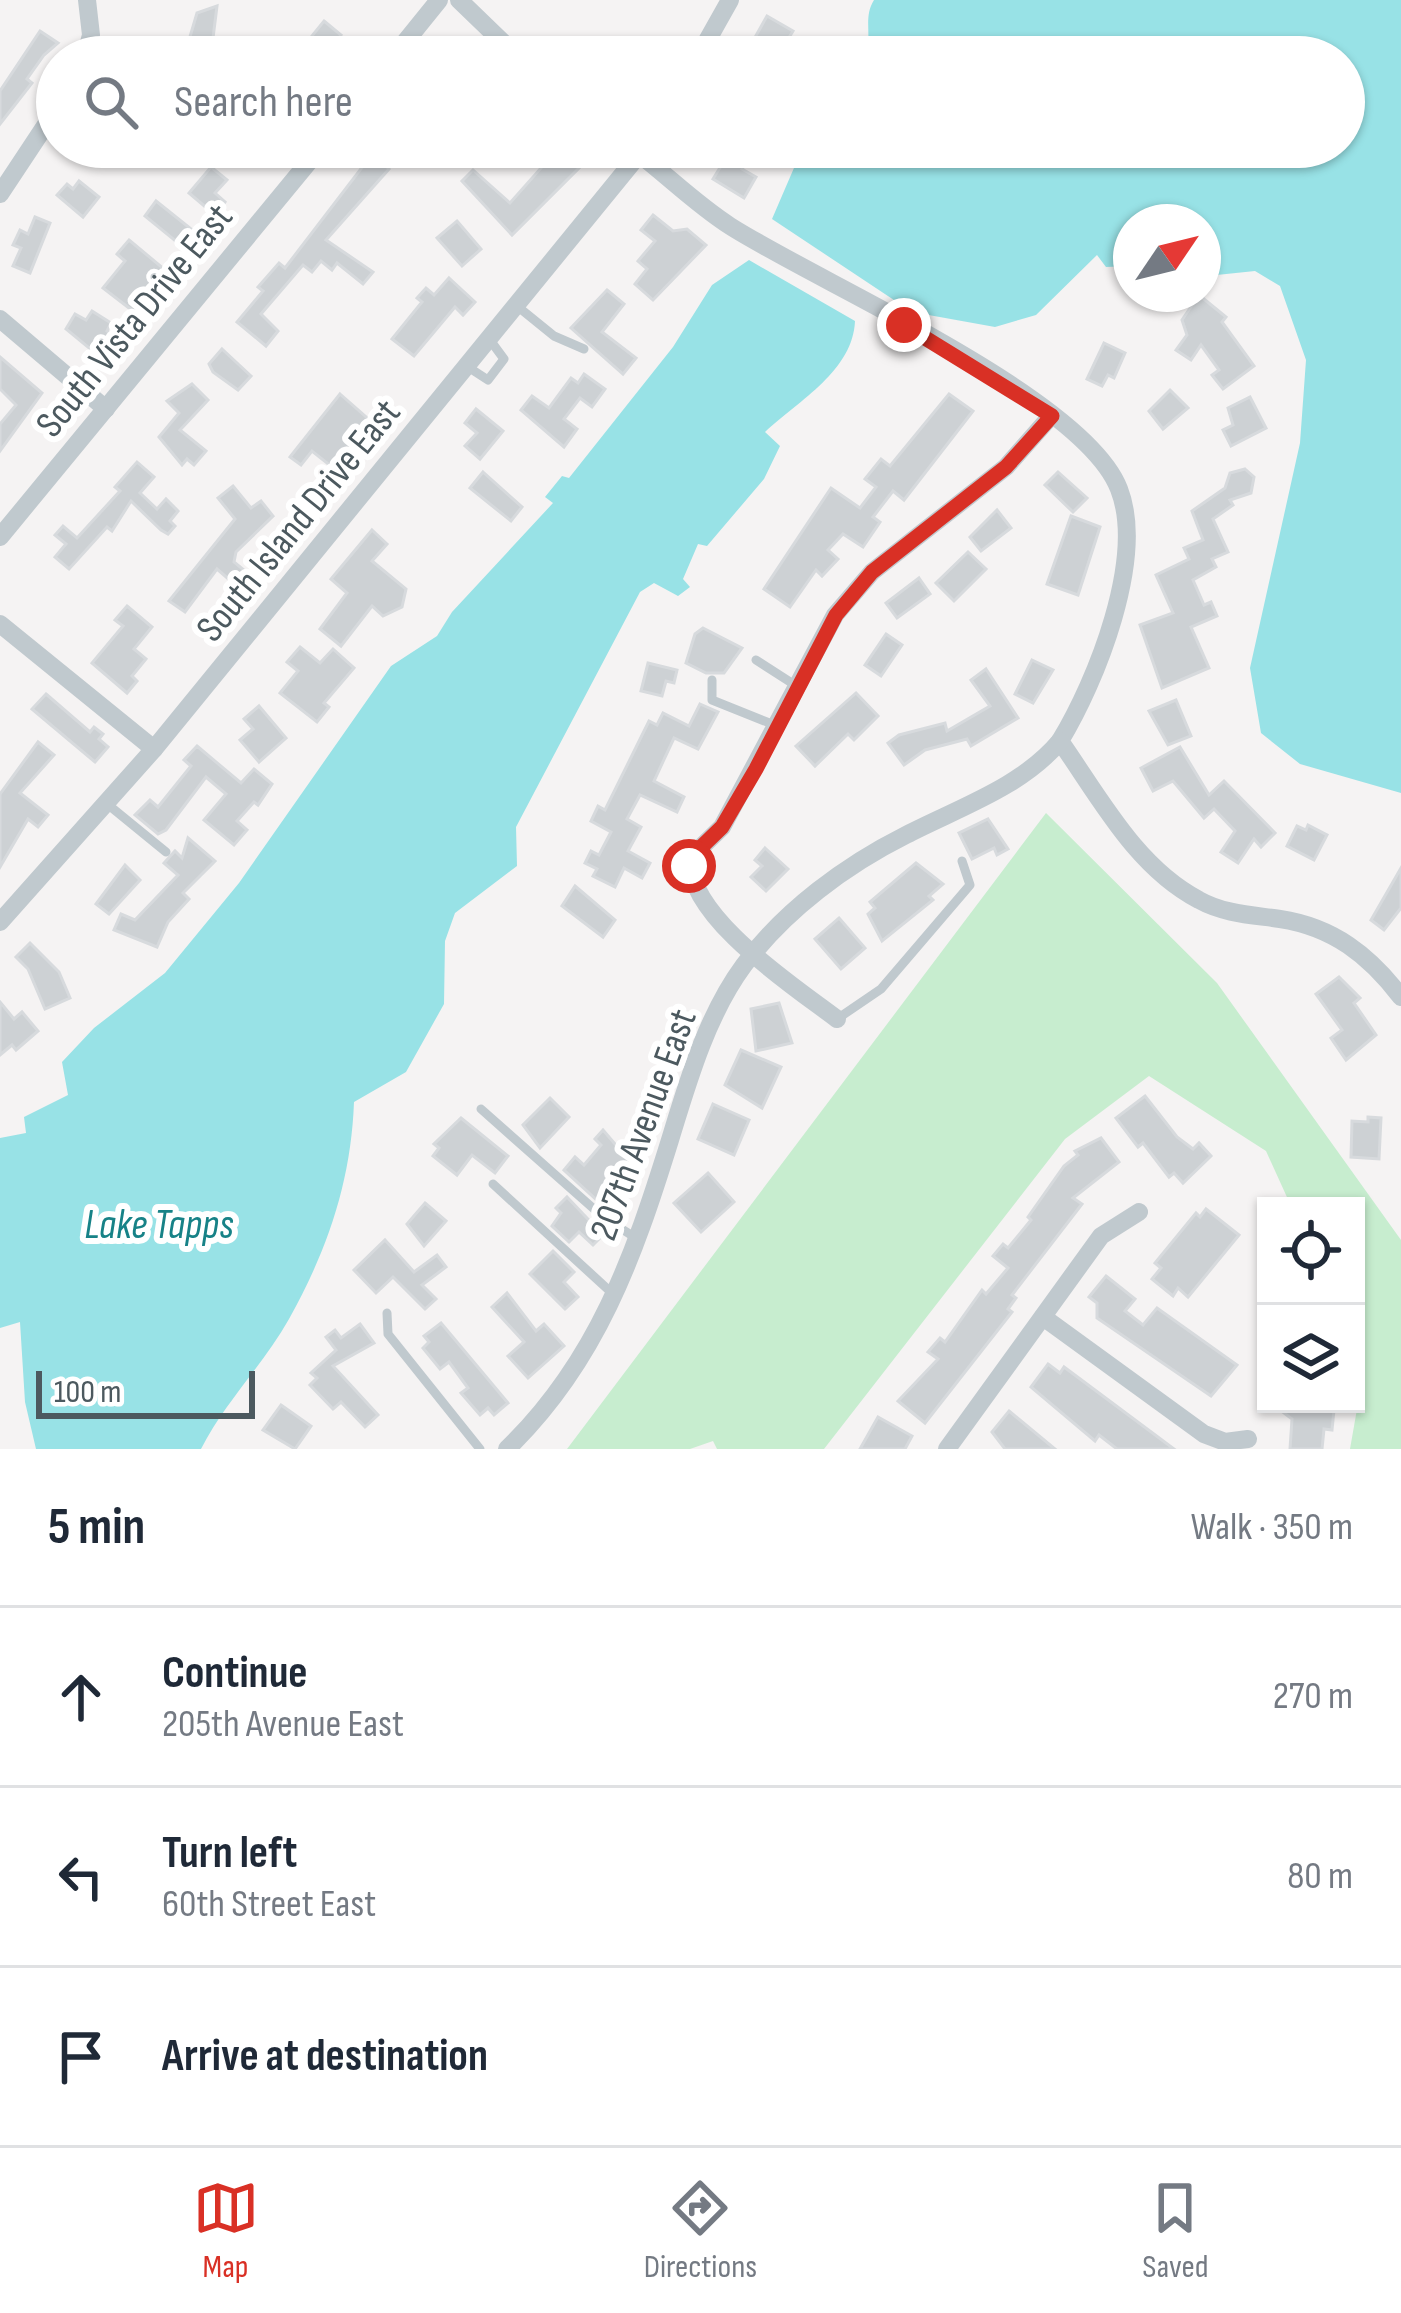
<!DOCTYPE html>
<html lang="en">
<head>
<meta charset="utf-8">
<style>
  body { margin:0; font-family:"Sofia Sans Condensed",sans-serif; background:#f2f2f3; color:#1f2937 }
  .controls { position:absolute; right:36px; bottom:36px; display:grid; overflow:hidden; border-radius:0px; box-shadow:0 3px 9px #0004 }
  .controls button { width:108px; height:108px; display:grid; place-items:center; padding:0; border:0; border-bottom:3px solid #e0e1e3; background:#fff; color:#1f2937; font:60px sans-serif }
  .compass { position:absolute; left:1113px; top:204px; width:108px; height:108px; border-radius:50%; background:#fff; box-shadow:0 3px 9px #0004; rotate:55deg }
  .scale { position:absolute; left:36px; bottom:30px; width:219px; box-sizing:border-box; padding-left:12px; border:6px solid #4c595f; border-top:0; font-size:33px; line-height:42px; white-space:nowrap; color:#4c595f; -webkit-text-stroke:9px #fff; paint-order:stroke }
  .stop { position:absolute; width:36px; height:36px; margin:-27px; border:9px solid #d93025; border-radius:50%; background:#fff }
  .stop.end { background:#d93025; border-color:#fff; box-shadow:0 3px 12px #0008 }
  .list { margin:0; padding:0; list-style:none }
  h2 { display:flex; justify-content:space-between; align-items:center; height:156px; margin:0; padding:0 48px; font-size:51px }
  h2 small { font-size:39px; font-weight:400; color:#747a83 }
  .list li { display:grid; grid-template-columns:78px 1fr auto; gap:36px; align-items:center; box-sizing:border-box; height:180px; padding:0 48px; border-top:3px solid #e0e1e3 }
  .list b { display:block; font-size:45px; white-space:nowrap }
  .list p { margin:0; font-size:39px; white-space:nowrap; color:#747a83 }
  .list em { font-size:39px; font-style:normal; color:#747a83 }
  .icon { flex:none; width:66px; height:66px; fill:none; stroke:currentColor; stroke-width:2; stroke-linecap:round; stroke-linejoin:round }
  .map { position:relative; flex:none; width:1401px; height:1449px; overflow:hidden }
  .search { position:absolute; background:#fff; box-shadow:0 3px 9px #0004; left:36px; right:36px; top:36px; height:132px; display:flex; align-items:center; gap:30px; box-sizing:border-box; padding:0 42px; border-radius:66px; color:#747a83; font-size:45px }
  .sheet { height:696px; background:#fff }
  nav { display:flex; justify-content:space-around; align-items:center; box-sizing:border-box; height:168px; border-top:3px solid #e0e1e3; background:#fff; font-size:33px; color:#747a83 }
  nav a { display:grid; justify-items:center; gap:6px }
  nav .on { color:#d93025 }
  .map>svg:first-child { display:block }
  .green { fill:#c7edcf }
  .water { fill:#98e2e6 }
  .building { fill:#cdd1d4; stroke:#d7dadd; stroke-width:3 }
  .lines { fill:none; stroke-linecap:round; stroke-linejoin:round }
  .service { stroke:#c0c9ce; stroke-width:9 }
  .minor { stroke:#c0c9ce; stroke-width:18 }
  .route { stroke:#d93025; stroke-width:15 }
  .labels { text-anchor:middle; dominant-baseline:central; stroke-width:12; stroke-linejoin:round; paint-order:stroke }
  .street-label { font-size:39px; fill:#4c595f; stroke:#fff }
  .water-label { font-size:42px; font-style:italic; fill:#178287; stroke:#fff }
</style>
</head>
<body>
<div class="map">
<svg width="1401" height="1449" viewBox="0 0 1401 1449">
  <rect width="100%" height="100%" fill="#f5f3f3"/>
  <path class="green" d="M1046 813 1217 983 1401 1240V1449H1350L1364 1369 1356 1351V1206H1291L1266 1151 1149 1076 1065 1139 824 1449H717L713 1441 690 1449H567Z"/>
  <g class="water">
    <path d="M874 0H1401V793L1300 764 1261 733 1250 668 1300 443 1306 360 1280 286 1255 271 1207 276 1203 222H1131V266L1106 267 1097 255 1036 315 995 327 912 312 772 219 803 147H1344V57H864C874 38 862 19 874 0Z"/>
    <path d="M749 260 855 321C853 370 800 400 765 432L780 446 764 479 707 546 698 544 683 579 690 587 678 596 654 583 640 592 516 827 517 866 455 913 445 941 444 1004 406 1072 354 1102C351 1181 328 1249 289 1319 263 1365 225 1402 201 1449H36L25 1402 20 1322 0 1328V1138L26 1133 24 1117 68 1095 62 1062 94 1028 165 973 239 883 391 666 437 636 452 612 553 503 545 497 562 476 569 478 673 347 712 285Z"/>
  </g>
  <g class="building">
    <path d="M217 6 213 38 221 40 218 57H184L197 13Z"/>
    <path d="M767 16 793 31 777 57H744Z"/>
    <path d="M324 21 341 35 331 49 341 57H295Z"/>
    <path d="M40 31 58 43 44 55 27 79 32 83 0 124V91Z"/>
    <path d="M535 147H557L580 167 512 235 462 181 473 170 510 203 549 159Z"/>
    <path d="M689 147H757L742 169 756 177 744 198 713 179 721 166Z"/>
    <path d="M373 153 389 169 326 240 373 272 363 284 337 263 332 270 321 261 312 272 303 265 261 314 278 331 266 346 237 322 263 291 258 287 279 263 285 268Z"/>
    <path d="M211 167 227 180 215 193 225 202 215 215 189 193Z"/>
    <path d="M79 181 99 197 83 217 57 195 67 184 73 189Z"/>
    <path d="M156 201 201 237 189 252 145 216Z"/>
    <path d="M653 215 673 231 687 229 706 245 653 300 635 284 647 269 638 261 655 241 641 230Z"/>
    <path d="M35 217 50 223 30 273 13 266 21 248 13 245 20 230 28 234Z"/>
    <path d="M457 221 481 249 462 266 437 238Z"/>
    <path d="M129 240 170 274 142 318 103 288 125 261 117 254Z"/>
    <path d="M449 278 475 302 463 315 455 307 414 356 392 339 422 302 417 298 426 288 434 295Z"/>
    <path d="M607 290 624 304 602 332 636 358 623 374 571 328Z"/>
    <path d="M1199 295 1226 317 1222 322 1254 366 1223 389 1212 375 1219 370 1201 345 1191 360 1176 350 1187 335 1182 320Z"/>
    <path d="M92 311 111 323 107 331 115 336 105 352 97 347 94 352 66 329 75 314 86 320Z"/>
    <path d="M1104 343 1125 353 1114 378 1108 375 1102 386 1087 379Z"/>
    <path d="M222 349 251 376 238 390 213 372 209 364Z"/>
    <path d="M0 357 42 393 0 451V424L16 405 0 389Z"/>
    <path d="M584 374 605 389 592 407 580 398 564 419 577 429 564 447 521 410 532 396 549 408 571 378 578 383Z"/>
    <path d="M192 384 208 400 180 430 206 451 194 465 187 459 182 465 159 437 179 413 167 401Z"/>
    <path d="M1170 390 1188 408 1163 429 1149 411Z"/>
    <path d="M340 394 374 424 337 471 312 451 301 465 290 457Z"/>
    <path d="M949 394 973 411 904 500 893 491 873 517 880 522 863 547 843 534 828 550 838 559 822 576 816 570 790 607 764 589 831 488 860 508 876 487 865 479 881 459 890 466Z"/>
    <path d="M1250 397 1266 428 1231 446 1223 430 1233 425 1228 408Z"/>
    <path d="M476 409 503 431 480 459 465 446 477 433 465 423Z"/>
    <path d="M137 462 154 477 140 493 157 509 166 499 178 511 170 521 175 526 168 534 161 530 131 501 112 531 107 527 69 569 55 557 66 544 55 535 63 526 77 538 120 491 115 487Z"/>
    <path d="M1245 469 1254 477 1251 493 1230 500 1233 505 1213 519 1228 552 1212 559 1216 567 1193 580 1204 605 1211 602 1217 616 1191 627 1209 668 1162 688 1140 625 1173 613 1156 575 1189 559 1184 548 1203 540 1192 511 1225 488 1230 473Z"/>
    <path d="M483 472 522 507 511 521 470 488Z"/>
    <path d="M1058 472 1087 498 1073 512 1045 485Z"/>
    <path d="M233 486 251 508 261 501 273 516 236 552 234 562 251 576 240 589 217 569 185 612 169 601 235 519 218 498Z"/>
    <path d="M997 510 1011 528 981 551 970 537Z"/>
    <path d="M1071 516 1100 527 1078 595 1047 584Z"/>
    <path d="M372 530 387 544 372 561 406 589 402 607 383 616 372 606 341 646 320 629 347 593 331 579Z"/>
    <path d="M968 552 986 569 954 601 936 583Z"/>
    <path d="M919 578 930 594 897 618 886 603Z"/>
    <path d="M127 606 152 627 134 649 146 659 132 676 137 681 127 693 92 663 123 626 115 620Z"/>
    <path d="M703 628 742 648 724 673H706L686 663 695 634Z"/>
    <path d="M886 634 902 645 881 676 865 665Z"/>
    <path d="M300 647 320 663 333 649 354 668 324 703 329 707 317 722 280 693 298 671 287 662Z"/>
    <path d="M1032 660 1053 670 1033 703 1015 694Z"/>
    <path d="M648 663 677 670 674 683 666 681 662 696 641 691Z"/>
    <path d="M986 669 1018 718 971 746 967 739 925 750 904 765 888 743 899 735 945 723 947 731 990 706 971 680Z"/>
    <path d="M856 693 878 716 854 740 848 734 815 766 796 746Z"/>
    <path d="M46 694 90 732 94 727 103 734 99 739 108 747 95 762 32 709Z"/>
    <path d="M1176 700 1191 736 1168 745 1149 711Z"/>
    <path d="M700 704 718 712 698 749 674 738 654 781 684 797 677 812 640 795 627 819 641 827 628 851 650 863 642 878 624 868 615 887 593 876 597 869 585 863 591 851 599 855 611 832 591 821 598 806 605 810 649 721 657 725 663 713 689 726Z"/>
    <path d="M259 706 286 738 259 762 240 740 253 729 244 719Z"/>
    <path d="M38 742 54 755 20 793 48 815 38 827 28 819 0 867V794Z"/>
    <path d="M197 746 241 783 254 769 272 784 258 805 254 802 237 821 247 830 234 845 204 820 226 794 206 777 166 830 158 834 135 815 150 800 158 807 191 766 184 760Z"/>
    <path d="M1180 747 1209 795 1224 781 1275 833 1261 847 1254 839 1238 863 1221 852 1235 831 1214 809 1204 818 1173 781 1153 791 1141 768Z"/>
    <path d="M988 819 1008 849 997 855 994 848 972 859 959 833Z"/>
    <path d="M1308 825 1327 835 1314 860 1287 846 1297 826 1306 830Z"/>
    <path d="M188 838 215 861 183 893 189 899 168 922 157 947 114 930 121 914 135 920 178 875 164 863 175 851 182 858Z"/>
    <path d="M765 848 788 869 766 891 751 877 762 866 755 860Z"/>
    <path d="M916 863 943 884 929 896 933 900 882 941 868 914 875 908 870 902Z"/>
    <path d="M125 865 140 880 109 914 96 904Z"/>
    <path d="M1401 868V908L1384 930 1371 920Z"/>
    <path d="M575 886 615 920 603 937 562 906Z"/>
    <path d="M839 918 865 948 841 969 815 939Z"/>
    <path d="M30 943 59 972 70 998 45 1009 28 969 16 957Z"/>
    <path d="M1339 977 1360 998 1354 1003 1376 1035 1346 1060 1331 1038 1342 1030 1316 994Z"/>
    <path d="M0 1002 14 1019 22 1012 38 1031 16 1050 12 1045 0 1055Z"/>
    <path d="M779 1003 792 1043 756 1051 751 1009Z"/>
    <path d="M741 1050 781 1067 762 1108 725 1085Z"/>
    <path d="M1145 1096 1177 1137 1193 1149 1199 1143 1211 1156 1183 1183 1174 1173 1169 1177 1143 1143 1138 1147 1116 1118Z"/>
    <path d="M550 1098 569 1117 540 1148 523 1125Z"/>
    <path d="M713 1104 749 1120 734 1155 698 1139Z"/>
    <path d="M1368 1117 1381 1118 1379 1159 1351 1157 1352 1121 1368 1122Z"/>
    <path d="M461 1118 508 1156 495 1173 472 1155 457 1175 433 1156 439 1148 434 1144Z"/>
    <path d="M603 1130 632 1164 600 1203 564 1170 575 1157 584 1165 601 1145 595 1139Z"/>
    <path d="M1101 1138 1119 1162 1073 1198 1082 1204 1012 1295 1016 1298 1008 1309 1012 1312 925 1423 898 1401 938 1359 928 1352 940 1338 945 1342 982 1290 986 1294 1008 1268 993 1256 1003 1244 1008 1248 1031 1220 1028 1217 1064 1166 1078 1155 1075 1151Z"/>
    <path d="M708 1173 734 1202 701 1232 674 1203Z"/>
    <path d="M567 1197 603 1235 593 1245 579 1232 569 1242 552 1226 561 1213 556 1208Z"/>
    <path d="M425 1203 446 1221 424 1246 407 1224Z"/>
    <path d="M1206 1209 1239 1235 1188 1297 1178 1288 1173 1296 1152 1279 1161 1268 1155 1263 1196 1213 1200 1217Z"/>
    <path d="M385 1240 414 1272 437 1255 446 1267 422 1285 436 1299 425 1309 393 1277 376 1293 354 1270Z"/>
    <path d="M553 1251 574 1272 564 1282 578 1297 565 1309 530 1274Z"/>
    <path d="M1106 1276 1135 1299 1125 1311 1143 1325 1157 1308 1237 1365 1211 1396 1097 1318V1303L1089 1297Z"/>
    <path d="M507 1293 536 1331 544 1324 564 1346 528 1378 508 1356 524 1342 492 1307Z"/>
    <path d="M441 1323 508 1403 494 1415 488 1408 480 1415 461 1393 468 1388 449 1362 440 1369 423 1348 429 1342 424 1336Z"/>
    <path d="M360 1324 374 1343 333 1366 378 1415 365 1427 341 1402 333 1409 310 1385 317 1378 311 1373 336 1350 326 1337 335 1330 341 1338Z"/>
    <path d="M1048 1364 1060 1373 1064 1367 1174 1449H1117L1099 1435 1095 1441 1031 1387Z"/>
    <path d="M281 1405 311 1426 295 1449 263 1430Z"/>
    <path d="M1275 1406 1334 1410 1332 1430 1324 1429 1322 1449H1290L1292 1419Z"/>
    <path d="M1009 1411 1055 1449H1005L992 1432Z"/>
    <path d="M878 1417 912 1436 905 1449H860Z"/>
  </g>
  <g class="lines">
    <g class="service">
      <path d="M517 306 554 336 584 349"/>
      <path d="M468 367 488 380 504 359 490 340"/>
      <path d="M756 660 798 687"/>
      <path d="M712 680V700L777 726"/>
      <path d="M106 803 166 852"/>
      <path d="M837 1019 881 989 970 885 962 861"/>
      <path d="M481 1109 603 1217 639 1240"/>
      <path d="M493 1184 613 1294"/>
      <path d="M387 1313 388 1334 480 1449"/>
    </g>
    <g class="minor">
      <path d="M459 0 518 57"/>
      <path d="M85 57 91 35 87 0"/>
      <path d="M393 57 439 0"/>
      <path d="M698 57 730 0"/>
      <path d="M630 147C664 172 694 203 730 226 819 283 1084 397 1119 489 1146 558 1096 682 1060 741 1100 798 1136 867 1199 900 1224 914 1253 915 1280 919 1333 927 1369 955 1401 997"/>
      <path d="M0 194 57 108"/>
      <path d="M0 319 106 409"/>
      <path d="M0 537 321 147"/>
      <path d="M0 624 154 749"/>
      <path d="M0 922 154 749 645 147"/>
      <path d="M837 1019C795 987 687 917 690 858L722 827 835 615 872 572 1006 467 1051 416"/>
      <path d="M1043 1317 1204 1434 1225 1442 1248 1439"/>
      <path d="M507 1449C597 1362 634 1256 670 1140 688 1081 707 1015 744 965 785 910 846 865 906 835 958 808 1022 787 1060 741"/>
      <path d="M947 1449 1101 1236 1139 1212"/>
    </g>
  </g>
  <g class="lines">
    <path class="route" d="M689 866 690 858 722 827 756 769 836 615 872 572 1006 467 1052 416 904 325"/>
  </g>
  <g class="labels">
    <g class="street-label">
      <text transform="translate(135 321) rotate(-51)">South Vista Drive East</text>
      <text transform="translate(299 521) rotate(-51)">South Island Drive East</text>
      <text transform="translate(644 1125) rotate(-70)">207th Avenue East</text>
    </g>
    <g class="water-label">
      <text x="159" y="1225">Lake Tapps</text>
    </g>
  </g>
</svg>
<div class="controls">
<button><svg class="icon" aria-label="locate" viewBox="0 0 24 24"><circle cx="12" cy="12" r="6"/><path d="M12 2v4M12 18v4M2 12h4M18 12h4"/></svg></button>
<button><svg class="icon" aria-label="layers" viewBox="0 0 24 24"><path d="M12 4l9 5-9 5-9-5zM3 14l9 5 9-5"/></svg></button>
</div>
<svg class="compass" viewBox="-18 -18 36 36"><path d="M0-13l5 13h-10z" fill="#e53935"/><path d="M0 13l5-13h-10z" fill="#747a83"/></svg>
<div class="scale">100 m</div>
<div class="stop" style="left:689px;top:866px"></div>
<div class="stop end" style="left:904px;top:325px"></div>
<div class="search"><svg class="icon" aria-label="search" viewBox="0 0 24 24"><circle cx="10" cy="10" r="6"/><path d="M15 15l6 6"/></svg>Search here</div>
</div>
<section class="sheet">
<h2>5 min<small>Walk · 350 m</small></h2>
<ul class="list">
<li><svg class="icon" aria-label="ahead" viewBox="0 0 24 24"><path d="M12 20V5M6 11l6-6 6 6"/></svg><div><b>Continue</b><p>205th Avenue East</p></div><em>270 m</em></li>
<li><svg class="icon" aria-label="left" viewBox="0 0 24 24"><path d="M17 20v-9H6M10 6l-5 5 5 5"/></svg><div><b>Turn left</b><p>60th Street East</p></div><em>80 m</em></li>
<li><svg class="icon" aria-label="arrive" viewBox="0 0 24 24"><path d="M6 21V4h12l-3 4 3 4H6"/></svg><div><b>Arrive at destination</b></div></li>
</ul>
</section>
<nav>
<a class="on"><svg class="icon" aria-label="map" viewBox="0 0 24 24"><path d="M3 6l6-2 6 2 6-2v14l-6 2-6-2-6 2zM9 4v14M15 6v14"/></svg>Map</a>
<a><svg class="icon" aria-label="directions" viewBox="0 0 24 24"><path d="M12 3l9 9-9 9-9-9zM9 14v-3h6M13 9l2 2-2 2"/></svg>Directions</a>
<a><svg class="icon" aria-label="saved" viewBox="0 0 24 24"><path d="M7 4h10v16l-5-4-5 4z"/></svg>Saved</a>
</nav>
</body>
</html>
